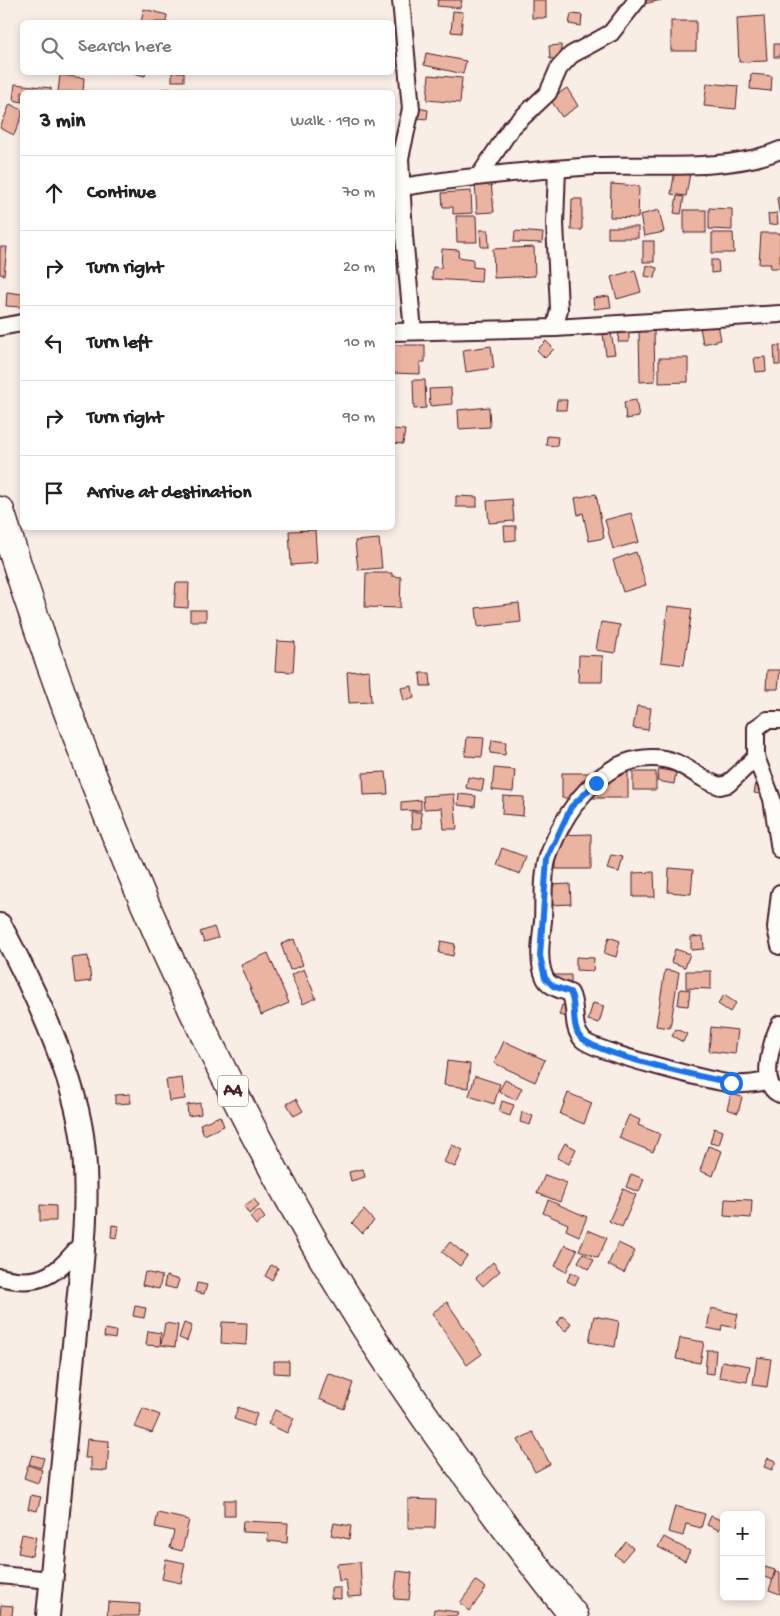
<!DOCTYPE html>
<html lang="en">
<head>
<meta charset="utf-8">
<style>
  body { margin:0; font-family:"Gochi Hand",sans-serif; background:#f2f2f2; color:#222 }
  .controls { position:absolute; right:15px; bottom:15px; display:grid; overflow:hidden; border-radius:8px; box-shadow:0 2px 8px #0003 }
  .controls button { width:45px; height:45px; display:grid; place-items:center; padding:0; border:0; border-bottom:1px solid #e0e0e0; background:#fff; color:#222; font:25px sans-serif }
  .stop { position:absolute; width:15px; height:15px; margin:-11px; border:4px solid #1a73e8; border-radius:50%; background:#fff }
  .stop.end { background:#1a73e8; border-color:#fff; box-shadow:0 1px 5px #0008 }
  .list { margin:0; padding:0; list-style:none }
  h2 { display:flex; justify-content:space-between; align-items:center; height:65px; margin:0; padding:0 20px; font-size:21px }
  h2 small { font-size:16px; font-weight:400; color:#767676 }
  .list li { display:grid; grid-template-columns:32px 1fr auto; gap:15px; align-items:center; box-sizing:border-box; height:75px; padding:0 20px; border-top:1px solid #e0e0e0 }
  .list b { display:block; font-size:19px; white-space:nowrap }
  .list em { font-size:16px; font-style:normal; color:#767676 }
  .icon { flex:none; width:28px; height:28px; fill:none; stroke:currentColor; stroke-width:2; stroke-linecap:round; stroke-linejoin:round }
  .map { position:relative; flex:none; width:780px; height:1616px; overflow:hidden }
  .search { position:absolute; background:#fff; box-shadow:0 2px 8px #0003; left:20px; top:20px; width:375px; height:55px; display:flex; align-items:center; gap:12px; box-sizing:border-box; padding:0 18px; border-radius:8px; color:#767676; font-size:19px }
  .panel { position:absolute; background:#fff; box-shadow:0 2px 8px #0003; left:20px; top:90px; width:375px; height:440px; border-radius:8px }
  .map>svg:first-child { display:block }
  .building { fill:#ebb4a1; stroke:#4a1f2b }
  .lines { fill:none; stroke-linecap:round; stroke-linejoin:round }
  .street-casing { stroke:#4a1f2b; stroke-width:20 }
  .secondary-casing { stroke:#4a1f2b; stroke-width:26 }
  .highway-casing { stroke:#4a1f2b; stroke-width:31 }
  .street { stroke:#fdfcf7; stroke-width:16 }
  .secondary { stroke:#fdfcf7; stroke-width:22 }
  .highway { stroke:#fdfcf7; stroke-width:28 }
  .route { stroke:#1a73e8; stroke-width:6 }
  .labels { text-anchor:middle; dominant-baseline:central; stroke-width:4; stroke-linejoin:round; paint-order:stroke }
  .shield { fill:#fdfcf7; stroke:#806168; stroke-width:1 }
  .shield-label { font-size:18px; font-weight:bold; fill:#4a1f2b }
</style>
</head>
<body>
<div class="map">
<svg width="780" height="1616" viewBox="0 0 780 1616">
  <rect width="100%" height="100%" fill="#f9eee6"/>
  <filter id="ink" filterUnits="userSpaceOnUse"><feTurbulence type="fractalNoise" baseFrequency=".02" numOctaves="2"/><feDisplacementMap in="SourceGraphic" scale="10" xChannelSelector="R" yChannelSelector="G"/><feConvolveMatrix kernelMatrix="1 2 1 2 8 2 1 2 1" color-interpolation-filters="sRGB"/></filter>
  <g filter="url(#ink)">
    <g class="building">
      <path d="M438 0H462L460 8 437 6Z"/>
      <rect x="532" y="0" width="14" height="18"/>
      <path d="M642 0H662L643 4Z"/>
      <path d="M144 9 167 15 166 22H141Z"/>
      <path d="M453 11 463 12 461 33 451 32Z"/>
      <path d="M571 14 582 15 581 26 569 24Z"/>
      <path d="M764 16 767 61 739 62 737 18Z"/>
      <rect x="671" y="21" width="25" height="30"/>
      <rect x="774" y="44" width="6" height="13"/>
      <path d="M561 45 562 58 550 59 549 46Z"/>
      <path d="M426 53 466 61 463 74 424 65Z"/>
      <path d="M129 72H146L145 76Z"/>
      <rect x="172" y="72" width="12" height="9"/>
      <path d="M751 74 772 76 771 91 750 89Z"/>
      <path d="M60 75 84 78 83 92H58Z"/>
      <path d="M429 75 462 78 460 103 427 100Z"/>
      <path d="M707 83 738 86 736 109 704 106Z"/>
      <path d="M15 84 51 88V92H22V102L13 100Z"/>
      <path d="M187 88V92H161V89Z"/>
      <path d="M567 88 578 106 562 117 550 99Z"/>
      <path d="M10 104 22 110V116L14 135 0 128Z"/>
      <path d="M418 108 428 110 427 119 417 118Z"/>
      <path d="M675 170 690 173 686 196 671 194Z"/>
      <path d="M491 182 494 212 477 213 475 183Z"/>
      <path d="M611 184 639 186 638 218 610 217Z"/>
      <path d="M471 191 472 213 453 214V207H443L442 193Z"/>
      <path d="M677 196 684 197 681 214 674 213Z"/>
      <path d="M780 197V212H779L777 198Z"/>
      <path d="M572 199H582V230H571Z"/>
      <path d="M709 208 732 209V230L709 229Z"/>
      <path d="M659 210 664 232 644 236 640 215Z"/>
      <rect x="684" y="210" width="22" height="23"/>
      <path d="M777 213 778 224 769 225 768 214Z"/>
      <path d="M456 216H476L477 242H457Z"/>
      <rect x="608" y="227" width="30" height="11"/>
      <path d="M480 230H488L489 247H481Z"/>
      <path d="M515 231 543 233 542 243 514 242Z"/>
      <path d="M712 233H733L734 253H712Z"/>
      <path d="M761 233H780V268H770L771 264H759Z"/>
      <rect x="643" y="241" width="11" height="21"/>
      <path d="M0 247H7L4 275 0 274Z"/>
      <path d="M534 247 535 276 494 278 493 249Z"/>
      <path d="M442 249 459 250 458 257 473 259V267L482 268 481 282 432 279 433 267 441 268Z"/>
      <path d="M711 260H718L719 272 711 273Z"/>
      <path d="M647 265 657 268 655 278 645 276Z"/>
      <path d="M635 270 641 292 617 299 611 277Z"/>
      <path d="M7 292 22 294V307L6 306Z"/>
      <path d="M609 296 611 307 594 309 593 298Z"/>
      <path d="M718 324 721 340 703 344 700 327Z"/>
      <path d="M639 330H654L655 381 640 382Z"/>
      <path d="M619 332H629V342H618Z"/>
      <path d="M611 333 615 354 606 355 603 334Z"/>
      <path d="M546 341 554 349 545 358 537 350Z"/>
      <path d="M392 345H425V362H420V374L392 373Z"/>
      <path d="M780 345V365H775L774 346Z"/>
      <path d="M491 346 494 368 466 372 463 350Z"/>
      <path d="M765 357 766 371 756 372 754 358Z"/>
      <path d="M659 358H688V382L659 383Z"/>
      <path d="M413 380H425L426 408 414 409Z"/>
      <path d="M451 388 452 404 430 406 429 389Z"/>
      <path d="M557 400H567L566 410H556Z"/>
      <path d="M636 400 639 417 626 419 624 402Z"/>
      <path d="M489 407 490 427 459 429 458 410Z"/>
      <path d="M392 429 405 430 403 444 392 443Z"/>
      <path d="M547 436 558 437 557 446 546 445Z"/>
      <path d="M596 494 604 538 589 541 583 513 578 515 575 498Z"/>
      <path d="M456 496 477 497V507H456Z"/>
      <path d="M512 499 514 521 489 523 487 501Z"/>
      <path d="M631 513 639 542 613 549 605 520Z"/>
      <path d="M504 526H516V540L505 541Z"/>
      <path d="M315 530 317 563 291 565 289 531Z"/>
      <path d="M379 539 382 568 358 570 355 541Z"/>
      <path d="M636 552 646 585 623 592 613 560Z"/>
      <path d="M366 573H392V576L401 577 400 608 365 607Z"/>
      <path d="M176 583H189L188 608 174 607Z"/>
      <path d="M519 603 521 622 478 627 476 608Z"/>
      <path d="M668 606 692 609 684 665 661 662Z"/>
      <rect x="190" y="610" width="16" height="11"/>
      <path d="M601 622 620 625 615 653 596 650Z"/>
      <path d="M277 641 295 642 293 672 275 671Z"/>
      <path d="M579 655 603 656 602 682H578Z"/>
      <path d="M369 670 371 702 349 703 347 672Z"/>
      <path d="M767 670H780L778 689H766Z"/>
      <path d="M420 673H430L431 686H421Z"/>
      <path d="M412 686 414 698 404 701 401 688Z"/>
      <path d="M637 706 651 708 648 730 633 728Z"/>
      <path d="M467 737 484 738 482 757 465 756Z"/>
      <path d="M492 740 506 742 505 755 490 753Z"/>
      <path d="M494 768 515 770 513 792 492 790Z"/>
      <path d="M659 769 676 772 674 784 657 781Z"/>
      <path d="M386 772 388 794 364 795 363 773Z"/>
      <rect x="633" y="772" width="23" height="18"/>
      <rect x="562" y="773" width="66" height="25"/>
      <path d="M758 774 768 795 754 793Z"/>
      <path d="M468 777 484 780 482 791 466 788Z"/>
      <path d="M454 794 457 829H444L442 808 424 809 423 796Z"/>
      <path d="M459 794 476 796 475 807 458 805Z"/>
      <path d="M503 796 524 797 523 816 502 814Z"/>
      <path d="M421 800V810L401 811V802Z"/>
      <path d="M411 812H421L422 828 412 829Z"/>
      <path d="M591 834V869H556L555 835Z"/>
      <path d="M502 848 526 857 520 874 496 865Z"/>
      <path d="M611 855 623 857 619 872 607 869Z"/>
      <path d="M669 868 693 870 691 894 668 892Z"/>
      <path d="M654 872 655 897H633V873Z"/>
      <path d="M570 884 571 904 550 905V885Z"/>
      <path d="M214 927 218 938 204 942 200 932Z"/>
      <path d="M703 936 704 949 691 950V937Z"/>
      <path d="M609 937 620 941 616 957 604 953Z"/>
      <path d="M294 939 303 965 290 970 281 944Z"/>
      <path d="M441 941 455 944 453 956 439 953Z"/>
      <path d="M675 949 690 954 685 967 671 962Z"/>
      <path d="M268 953 289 1003 261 1015 241 965Z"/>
      <path d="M88 956 91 981 75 983 72 958Z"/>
      <path d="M576 957 594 958 593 971 576 970Z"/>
      <path d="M304 969 316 998 303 1004 291 975Z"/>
      <path d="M665 970 679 972 670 1028 656 1026Z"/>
      <path d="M686 971H711V989L686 988Z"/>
      <path d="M554 975H571V987L554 988Z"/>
      <path d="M680 989 690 990 688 1006 678 1005Z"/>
      <path d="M724 995 736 1003 730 1012 718 1004Z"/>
      <path d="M593 1003 604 1006 599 1023 588 1020Z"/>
      <path d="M562 1005 573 1008 570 1018 559 1015Z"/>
      <path d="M711 1027 738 1030 735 1054 709 1051Z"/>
      <path d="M676 1029 687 1034 683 1042 672 1036Z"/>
      <path d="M504 1041 545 1060 535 1082 494 1063Z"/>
      <path d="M447 1061 470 1064 468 1088 444 1085Z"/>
      <path d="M475 1076 500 1084 494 1104 469 1096Z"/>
      <path d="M182 1078 185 1099 169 1101 166 1080Z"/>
      <path d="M505 1080 522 1088 516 1100 499 1091Z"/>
      <path d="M568 1093 592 1103 584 1124 560 1114Z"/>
      <path d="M130 1094 131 1103 115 1104V1095Z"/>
      <path d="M731 1094 742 1097 738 1113 727 1109Z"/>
      <path d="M296 1099 303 1111 294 1116 287 1104Z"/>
      <path d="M502 1101 514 1105 510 1116 499 1112Z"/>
      <path d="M200 1103 201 1114 188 1116 187 1105Z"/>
      <path d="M522 1112 533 1116 530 1125 520 1122Z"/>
      <path d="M629 1115 640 1120 638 1125 660 1134 653 1152 619 1138Z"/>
      <path d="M220 1116 224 1126 204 1135 200 1124Z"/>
      <path d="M714 1128 723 1131 719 1145 710 1143Z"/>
      <path d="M565 1143 576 1149 569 1164 557 1158Z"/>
      <path d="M452 1145 463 1150 455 1167 444 1162Z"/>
      <path d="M708 1146 722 1151 713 1176 700 1171Z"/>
      <path d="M363 1169 365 1177 351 1181 349 1172Z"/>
      <path d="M631 1174 644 1179 639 1192 626 1187Z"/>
      <path d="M545 1175 567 1183 560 1202 537 1193Z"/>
      <path d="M623 1189 636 1195 622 1227 609 1221Z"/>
      <path d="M254 1199 259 1206 249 1214 244 1206Z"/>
      <path d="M725 1199 752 1200 751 1218 724 1216Z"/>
      <path d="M548 1200 587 1217 579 1236 566 1230 568 1224 543 1213Z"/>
      <path d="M40 1205 56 1206V1221H40Z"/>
      <path d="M259 1210 265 1218 256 1225 250 1217Z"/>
      <path d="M364 1210 374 1221 362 1233 352 1223Z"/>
      <path d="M112 1225 119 1226 117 1238 111 1237Z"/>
      <path d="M588 1230 607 1238 598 1258 579 1250Z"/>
      <path d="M450 1242 467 1256 460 1266 442 1252Z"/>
      <path d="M618 1243 635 1251 624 1273 608 1265Z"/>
      <path d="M565 1245 577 1250 566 1272 555 1266Z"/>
      <path d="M583 1253 594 1260 589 1269 578 1262Z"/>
      <path d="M493 1262 500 1271 483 1286 476 1278Z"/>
      <path d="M271 1265 278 1268 272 1280 265 1276Z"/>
      <path d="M145 1272 162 1276 159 1289 142 1285Z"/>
      <path d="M571 1272 579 1276 575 1285 567 1281Z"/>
      <path d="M166 1276 179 1280 176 1289 164 1286Z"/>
      <path d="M197 1283 207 1285 204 1294 195 1292Z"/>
      <path d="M447 1302 482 1354 467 1365 432 1313Z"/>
      <path d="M135 1306 146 1308 144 1318 133 1316Z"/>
      <path d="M711 1308 738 1314 735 1328 722 1325 721 1331 707 1328Z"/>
      <path d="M562 1316 571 1323 566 1331 557 1324Z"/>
      <path d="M594 1316 619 1321 615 1347 589 1342Z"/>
      <path d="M222 1322 247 1323 246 1345 221 1343Z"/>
      <path d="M165 1323 178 1325 175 1347 161 1345Z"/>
      <path d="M184 1323 192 1326 187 1341 179 1338Z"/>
      <path d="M105 1329 116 1331 115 1339 104 1337Z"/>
      <path d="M148 1331 161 1333 160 1346 146 1345Z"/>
      <path d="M680 1338 704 1342 700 1363 676 1359Z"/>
      <path d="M707 1350H716L714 1374 705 1373Z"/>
      <path d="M757 1357 771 1359 767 1387 753 1385Z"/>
      <path d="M274 1361H289V1374L274 1373Z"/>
      <path d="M722 1361 750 1366 747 1382 719 1377Z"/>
      <path d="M328 1373 353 1383 344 1409 319 1399Z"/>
      <path d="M238 1407 257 1414 253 1426 234 1419Z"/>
      <path d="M143 1408 160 1415 152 1433 135 1427Z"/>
      <path d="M275 1410 294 1418 287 1433 268 1424Z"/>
      <path d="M533 1432 550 1464 535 1472 518 1440Z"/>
      <path d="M87 1439 109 1441 107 1471 91 1470V1458H85Z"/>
      <path d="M32 1455 44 1458 41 1468 29 1464Z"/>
      <path d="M768 1458 776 1461 772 1470 764 1467Z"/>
      <path d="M28 1465 42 1470 38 1483 24 1478Z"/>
      <path d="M31 1495 41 1497 37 1511 28 1509Z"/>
      <path d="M408 1499 436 1500 435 1528H408Z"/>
      <rect x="224" y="1500" width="11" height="16"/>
      <path d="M675 1506 705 1514 701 1528 686 1524 683 1536 668 1532Z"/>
      <path d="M158 1513 189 1520 182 1551 170 1548 174 1531 155 1527Z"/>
      <path d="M711 1516 723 1521 719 1530 707 1525Z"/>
      <path d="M243 1521 288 1523 287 1543 268 1541V1533L242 1532Z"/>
      <path d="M334 1523 351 1526 349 1539 331 1535Z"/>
      <path d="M22 1534 36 1537 32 1556 18 1553Z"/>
      <path d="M664 1537 690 1551 685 1561 658 1547Z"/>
      <path d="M626 1542 633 1548 622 1561 615 1555Z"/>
      <path d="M166 1559 185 1563 181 1583 162 1579Z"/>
      <path d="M360 1562 362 1596 348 1597 346 1580 339 1581 337 1564Z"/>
      <path d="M765 1567 775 1570 772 1580 762 1576Z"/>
      <path d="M397 1571 412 1573 409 1600 394 1599Z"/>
      <path d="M776 1571 780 1572V1594L769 1590Z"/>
      <path d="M476 1581 486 1588 470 1611 460 1603Z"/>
      <path d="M331 1588H341V1599L331 1598Z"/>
      <path d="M108 1602 140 1604 139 1616H107Z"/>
      <path d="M1 1605 13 1606 12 1616H0Z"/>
      <path d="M434 1609 458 1612 457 1616H433Z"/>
    </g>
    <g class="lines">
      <defs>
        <g id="street">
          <path d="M401 0 411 109 400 158 404 236 413 331"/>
          <path d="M480 175 511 128 548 93 559 68 571 55 611 33 637 0"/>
          <path d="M401 187C466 177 530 170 595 166 649 164 731 172 780 150"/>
          <path d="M0 327 22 323"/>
          <path d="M555 328 559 309 555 223 557 169"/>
          <path d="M392 332 555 328 780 314"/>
          <path d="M780 720H767L756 728V757L772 799 780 850"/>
          <path d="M756 757 728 784 720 786C694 778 682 757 651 758 599 759 563 813 548 857 542 874 544 903 543 921 541 939 537 961 545 978 549 987 562 990 570 993 578 1008 570 1026 583 1040 593 1051 713 1082 734 1084 746 1085 756 1083 768 1081"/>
          <path d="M780 893 776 928 780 946"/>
          <path d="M780 1024C772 1039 758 1086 780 1094"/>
          <path d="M0 1277C43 1288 57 1273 83 1242"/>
          <path d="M0 1575 51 1580"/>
        </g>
        <path id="secondary" d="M0 925C32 985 72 1068 82 1135 91 1201 81 1269 75 1334 66 1428 57 1522 48 1616"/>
        <path id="highway" d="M0 511C79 766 182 1012 315 1244 390 1375 481 1498 574 1616"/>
      </defs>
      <use href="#street" class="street-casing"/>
      <use href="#secondary" class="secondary-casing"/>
      <use href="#highway" class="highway-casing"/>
      <use href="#street" class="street"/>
      <use href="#secondary" class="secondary"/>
      <use href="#highway" class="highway"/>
    </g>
  </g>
  <g class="lines" filter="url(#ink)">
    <path class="route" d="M596 783 571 807 547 859 540 956 545 978 553 986 570 992C577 1005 571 1021 578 1034 588 1054 705 1077 731 1083"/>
  </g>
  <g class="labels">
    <rect class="shield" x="218" y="1075.5" width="30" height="31" rx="4"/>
    <g class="shield-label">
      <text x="233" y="1091">A4</text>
    </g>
  </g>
</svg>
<div class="controls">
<button>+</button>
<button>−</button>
</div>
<div class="stop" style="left:731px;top:1083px"></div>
<div class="stop end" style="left:596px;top:783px"></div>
<div class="search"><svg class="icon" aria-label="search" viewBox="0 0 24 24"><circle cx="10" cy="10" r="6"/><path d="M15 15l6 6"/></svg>Search here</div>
<section class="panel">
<h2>3 min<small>Walk · 190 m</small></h2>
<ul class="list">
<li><svg class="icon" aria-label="ahead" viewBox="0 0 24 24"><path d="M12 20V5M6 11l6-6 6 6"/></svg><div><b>Continue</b></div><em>70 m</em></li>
<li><svg class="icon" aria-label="right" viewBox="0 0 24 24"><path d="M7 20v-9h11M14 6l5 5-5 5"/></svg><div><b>Turn right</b></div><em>20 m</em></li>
<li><svg class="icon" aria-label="left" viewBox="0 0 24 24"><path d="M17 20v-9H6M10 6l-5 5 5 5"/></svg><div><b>Turn left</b></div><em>10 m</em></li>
<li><svg class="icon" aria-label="right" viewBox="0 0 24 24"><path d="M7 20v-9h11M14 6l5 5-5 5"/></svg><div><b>Turn right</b></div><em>90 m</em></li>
<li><svg class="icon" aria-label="arrive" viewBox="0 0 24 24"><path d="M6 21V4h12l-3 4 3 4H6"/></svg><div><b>Arrive at destination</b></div></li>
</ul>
</section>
</div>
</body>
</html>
